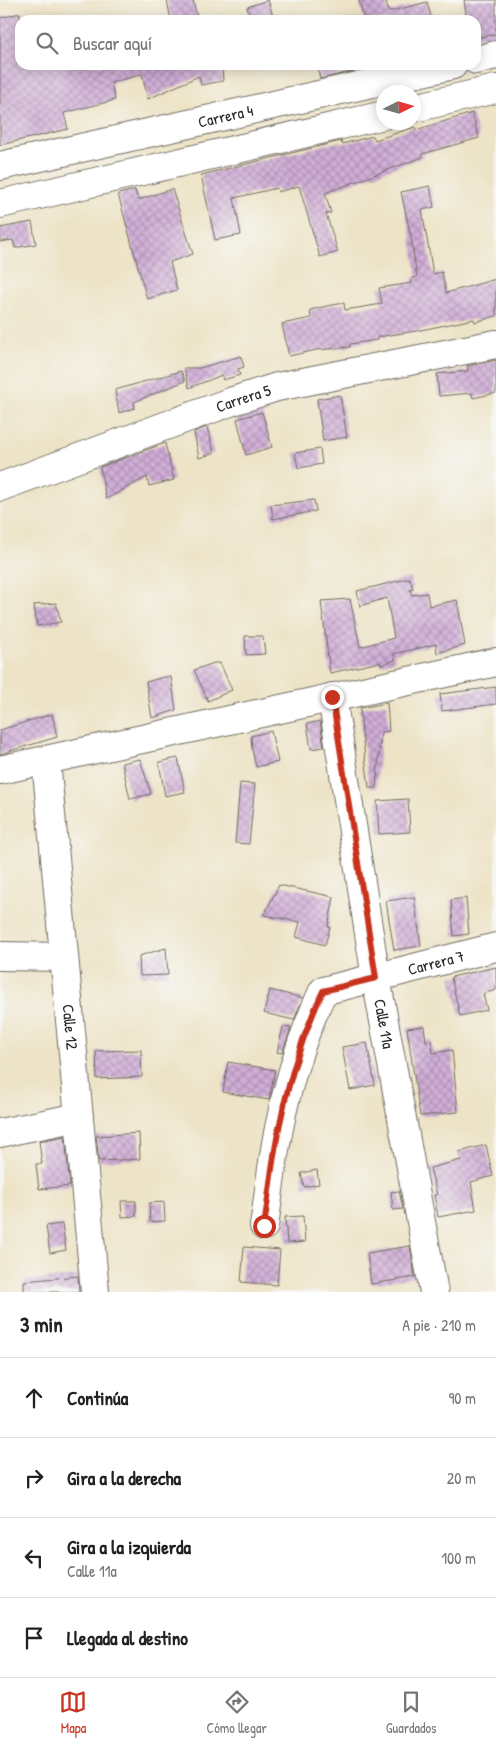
<!DOCTYPE html>
<html lang="es">
<head>
<meta charset="utf-8">
<style>
  body { margin:0; font-family:"Patrick Hand",sans-serif; background:#f6f6f6; color:#222 }
  .compass { position:absolute; left:376px; top:85px; width:45px; height:45px; border-radius:50%; background:#fff; box-shadow:0 2px 12px #0003; rotate:85deg }
  .stop { position:absolute; width:15px; height:15px; margin:-11px; border:4px solid #c8321e; border-radius:50%; background:#fff }
  .stop.end { background:#c8321e; border-color:#fff; box-shadow:0 1px 5px #0008 }
  .list { margin:0; padding:0; list-style:none }
  h2 { display:flex; justify-content:space-between; align-items:center; height:65px; margin:0; padding:0 20px; font-size:21px }
  h2 small { font-size:16px; font-weight:400; color:#767676 }
  .list li { display:grid; grid-template-columns:32px 1fr auto; gap:15px; align-items:center; box-sizing:border-box; height:80px; padding:0 20px; border-top:1px solid #e0e0e0 }
  .list b { display:block; font-size:19px; white-space:nowrap }
  .list p { margin:0; font-size:16px; white-space:nowrap; color:#767676 }
  .list em { font-size:16px; font-style:normal; color:#767676 }
  .icon { flex:none; width:28px; height:28px; fill:none; stroke:currentColor; stroke-width:2; stroke-linecap:round; stroke-linejoin:round }
  .map { position:relative; flex:none; width:496px; height:1292px; overflow:hidden }
  .search { position:absolute; background:#fff; box-shadow:0 2px 12px #0003; left:15px; right:15px; top:15px; height:55px; display:flex; align-items:center; gap:12px; box-sizing:border-box; padding:0 18px; border-radius:15px; color:#767676; font-size:19px }
  .sheet { height:385px; background:#fff }
  nav { display:flex; justify-content:space-around; align-items:center; box-sizing:border-box; height:70px; border-top:1px solid #e0e0e0; background:#fff; font-size:14px; color:#767676 }
  nav a { display:grid; justify-items:center; gap:2px }
  nav .on { color:#c8321e }
  .map>svg:first-child { display:block }
  .building { fill:url(#building-cross-hatch) }
  .lines { fill:none; stroke-linecap:round; stroke-linejoin:round }
  .minor-casing { stroke:#6f6b61; stroke-width:30 }
  .minor { stroke:#fff; stroke-width:28 }
  .route { stroke:#c8321e; stroke-width:6 }
  .labels { text-anchor:middle; dominant-baseline:central; stroke-width:5; stroke-linejoin:round; paint-order:stroke }
  .street-label { font-size:16px; fill:#2b2b2b; stroke:#f6f6f2 }
</style>
</head>
<body>
<div class="map">
<svg width="496" height="1292" viewBox="0 0 496 1292">
  <defs>
    <pattern id="building-cross-hatch" width="8" height="8" patternUnits="userSpaceOnUse" patternTransform="scale(1.25)"><rect width="8" height="8" fill="#d1aed8"/><path d="M0 0l8 8M0 8l8-8" fill="none" stroke="#aa8eaf"/></pattern>
  </defs>
  <rect width="100%" height="100%" fill="#f6f6f2"/>
  <filter id="ink" filterUnits="userSpaceOnUse"><feTurbulence type="fractalNoise" baseFrequency=".02" numOctaves="2"/><feDisplacementMap in="SourceGraphic" scale="10" xChannelSelector="R" yChannelSelector="G"/><feConvolveMatrix kernelMatrix="1 2 1 2 8 2 1 2 1" color-interpolation-filters="sRGB"/></filter>
  <filter id="wash" filterUnits="userSpaceOnUse"><feTurbulence type="fractalNoise" baseFrequency=".0096" numOctaves="4" result="noise"/><feDisplacementMap in="SourceGraphic" scale="20" xChannelSelector="R" yChannelSelector="G"/><feGaussianBlur stdDeviation="1.12" result="paint"/><feColorMatrix in="noise" values="0 0 0 0 0 0 0 0 0 0 0 0 0 0 0 0 0 1.4 0 .05"/><feComposite in="paint" operator="in"/></filter>
  <g filter="url(#wash)">
    <rect width="100%" height="100%" fill="#ede3c6"/>
    <g id="blocks">
      <g class="building">
        <path d="M167 0H193L197 17 184 20H171Z"/>
        <path d="M268 0 274 20H251L247 7Z"/>
        <path d="M359 0H386L388 12 427 2 432 20H364Z"/>
        <path d="M464 0H496V34L476 38V20H467Z"/>
        <path d="M20 13V65H224L222 66 223 81 201 85 199 76 148 99 142 74 111 83 115 100 64 113 68 129 0 145V18Z"/>
        <path d="M317 65H371V67L320 79Z"/>
        <path d="M472 113 479 138 422 154 423 157 325 193 331 213 326 214 338 252 320 257 299 186 278 192 277 188 234 198 241 235 215 240 201 175 341 141 342 144 373 136 375 140 415 127 416 130Z"/>
        <path d="M430 186 434 207 422 210 433 274 442 272 446 293 496 279V316L475 322 474 319 416 331 377 337V340L350 344V347L316 350 289 356 282 324 311 318 310 310 327 306 344 303 345 310 382 304 379 288 412 283V278L417 277 411 237 401 192Z"/>
        <path d="M172 189 193 254 170 262 177 290 147 299 118 194 135 190 138 200Z"/>
        <path d="M32 222 36 244 15 248 13 240 0 242V228Z"/>
        <path d="M241 356 244 367 238 369 240 375 223 380 222 375 189 388 184 368H200Z"/>
        <path d="M496 360V393L473 398 472 393 439 396 437 374 468 371 467 366Z"/>
        <path d="M181 371 185 381 134 402 135 408 119 413 115 390Z"/>
        <path d="M340 395 347 437 323 441 317 399Z"/>
        <path d="M262 412 272 447 246 455 237 419Z"/>
        <path d="M207 427 214 453 199 458 194 432Z"/>
        <path d="M165 443 174 480 149 486 147 477 106 499 100 467Z"/>
        <path d="M320 449 322 464 298 468 295 453Z"/>
        <path d="M314 500 316 511 273 519 271 505Z"/>
        <path d="M410 578 413 589 410 590 412 595 427 593 429 606 457 600 465 645 437 653 436 644 394 654 395 660 381 665 380 662 330 673 321 601 350 599 360 647 394 638 387 598 360 606 357 591Z"/>
        <path d="M56 603 61 622 37 626 34 605Z"/>
        <path d="M245 636H263L265 654 246 655Z"/>
        <path d="M214 663H220L232 690 208 701 194 670Z"/>
        <path d="M164 677H171L176 710 152 718 146 682Z"/>
        <path d="M496 687V704L442 711 440 694Z"/>
        <path d="M387 703 389 731 381 732 376 788H369L362 733 360 708Z"/>
        <path d="M52 714 57 737 0 754V730Z"/>
        <path d="M320 721 324 747 311 749 307 724Z"/>
        <path d="M271 731 278 762 256 767 252 749 251 736Z"/>
        <path d="M178 758 185 792 165 796 159 762Z"/>
        <path d="M140 759 151 794 130 799 122 763Z"/>
        <path d="M240 783 255 784 249 844 235 843Z"/>
        <path d="M408 799 410 832 379 834 377 801Z"/>
        <path d="M279 885 334 897 328 927H330L325 945 296 937 300 922 264 915Z"/>
        <path d="M414 897 421 946 394 950 386 901Z"/>
        <path d="M466 898 469 934 454 936 451 900Z"/>
        <path d="M166 948 168 975 140 976 139 956Z"/>
        <path d="M496 967V990L483 994 487 1010 460 1016 451 977Z"/>
        <path d="M270 990 303 998 294 1020 264 1013Z"/>
        <path d="M424 1026 426 1041 431 1040 433 1053 452 1050 458 1112 420 1116 407 1028Z"/>
        <path d="M283 1027 291 1028 282 1053 277 1052Z"/>
        <path d="M367 1043 375 1085 350 1090 342 1047Z"/>
        <path d="M141 1050 142 1077 97 1079 96 1051Z"/>
        <path d="M228 1062 275 1070 269 1100 223 1092Z"/>
        <path d="M139 1133 140 1159 99 1161 96 1136Z"/>
        <path d="M65 1136 70 1186 39 1189 36 1164H42L39 1141Z"/>
        <path d="M486 1145 493 1176 471 1182 476 1210 438 1217 434 1195H437L430 1168 461 1160 459 1152Z"/>
        <path d="M317 1170 319 1184 304 1187 301 1173Z"/>
        <path d="M399 1191 403 1209 393 1210 391 1192Z"/>
        <path d="M121 1201H136V1216L122 1217Z"/>
        <path d="M164 1202 165 1221 150 1222 149 1203Z"/>
        <path d="M303 1216 305 1242 287 1243 285 1217Z"/>
        <path d="M62 1224 66 1250 50 1253 46 1226Z"/>
        <path d="M410 1246 415 1277 371 1284 367 1253Z"/>
        <path d="M244 1247 280 1250 277 1285 241 1282Z"/>
        <path d="M78 1276 79 1292H24V1281Z"/>
      </g>
    </g>
  </g>
  <g filter="url(#ink)">
    <use href="#blocks" fill-opacity="0" stroke="#6f6b61" stroke-width="1"/>
    <g class="lines">
      <defs>
        <g id="minor">
          <path d="M476 60 496 55"/>
          <path d="M414 108 496 89"/>
          <path id="s1" d="M0 166 453 65"/>
          <path d="M0 204 384 115"/>
          <path id="s2" d="M0 487 230 402 277 387 496 344"/>
          <path id="s3" d="M332 697 376 978 434 1292"/>
          <path id="s4" d="M46 760 95 1292"/>
          <path d="M0 770 496 662"/>
          <path d="M0 956 64 957"/>
          <path d="M0 1133 79 1117"/>
          <path id="s5" d="M264 1226C269 1194 272 1161 279 1128 288 1082 303 1034 323 991L496 947"/>
        </g>
      </defs>
      <use href="#minor" class="minor-casing"/>
      <use href="#minor" class="minor"/>
    </g>
  </g>
  <g class="lines" filter="url(#ink)">
    <path class="route" d="M264 1226C269 1194 272 1161 279 1128 288 1082 303 1034 323 991L376 978 332 697"/>
  </g>
  <g class="labels">
    <g class="street-label">
      <text stroke="none"><textPath href="#s1" startOffset="231">Carrera 4</textPath></text>
      <text stroke="none"><textPath href="#s2" startOffset="259">Carrera 5</textPath></text>
      <text stroke="none"><textPath href="#s5" startOffset="360">Carrera 7</textPath></text>
      <text stroke="none"><textPath href="#s3" startOffset="331">Calle 11a</textPath></text>
      <text stroke="none"><textPath href="#s4" startOffset="268">Calle 12</textPath></text>
    </g>
  </g>
</svg>
<svg class="compass" viewBox="-18 -18 36 36"><path d="M0-13l5 13h-10z" fill="#e53935"/><path d="M0 13l5-13h-10z" fill="#767676"/></svg>
<div class="stop" style="left:264px;top:1226px"></div>
<div class="stop end" style="left:332px;top:697px"></div>
<div class="search"><svg class="icon" aria-label="search" viewBox="0 0 24 24"><circle cx="10" cy="10" r="6"/><path d="M15 15l6 6"/></svg>Buscar aquí</div>
</div>
<section class="sheet">
<h2>3 min<small>A pie · 210 m</small></h2>
<ul class="list">
<li><svg class="icon" aria-label="ahead" viewBox="0 0 24 24"><path d="M12 20V5M6 11l6-6 6 6"/></svg><div><b>Continúa</b></div><em>90 m</em></li>
<li><svg class="icon" aria-label="right" viewBox="0 0 24 24"><path d="M7 20v-9h11M14 6l5 5-5 5"/></svg><div><b>Gira a la derecha</b></div><em>20 m</em></li>
<li><svg class="icon" aria-label="left" viewBox="0 0 24 24"><path d="M17 20v-9H6M10 6l-5 5 5 5"/></svg><div><b>Gira a la izquierda</b><p>Calle 11a</p></div><em>100 m</em></li>
<li><svg class="icon" aria-label="arrive" viewBox="0 0 24 24"><path d="M6 21V4h12l-3 4 3 4H6"/></svg><div><b>Llegada al destino</b></div></li>
</ul>
</section>
<nav>
<a class="on"><svg class="icon" aria-label="map" viewBox="0 0 24 24"><path d="M3 6l6-2 6 2 6-2v14l-6 2-6-2-6 2zM9 4v14M15 6v14"/></svg>Mapa</a>
<a><svg class="icon" aria-label="directions" viewBox="0 0 24 24"><path d="M12 3l9 9-9 9-9-9zM9 14v-3h6M13 9l2 2-2 2"/></svg>Cómo llegar</a>
<a><svg class="icon" aria-label="saved" viewBox="0 0 24 24"><path d="M7 4h10v16l-5-4-5 4z"/></svg>Guardados</a>
</nav>
</body>
</html>
